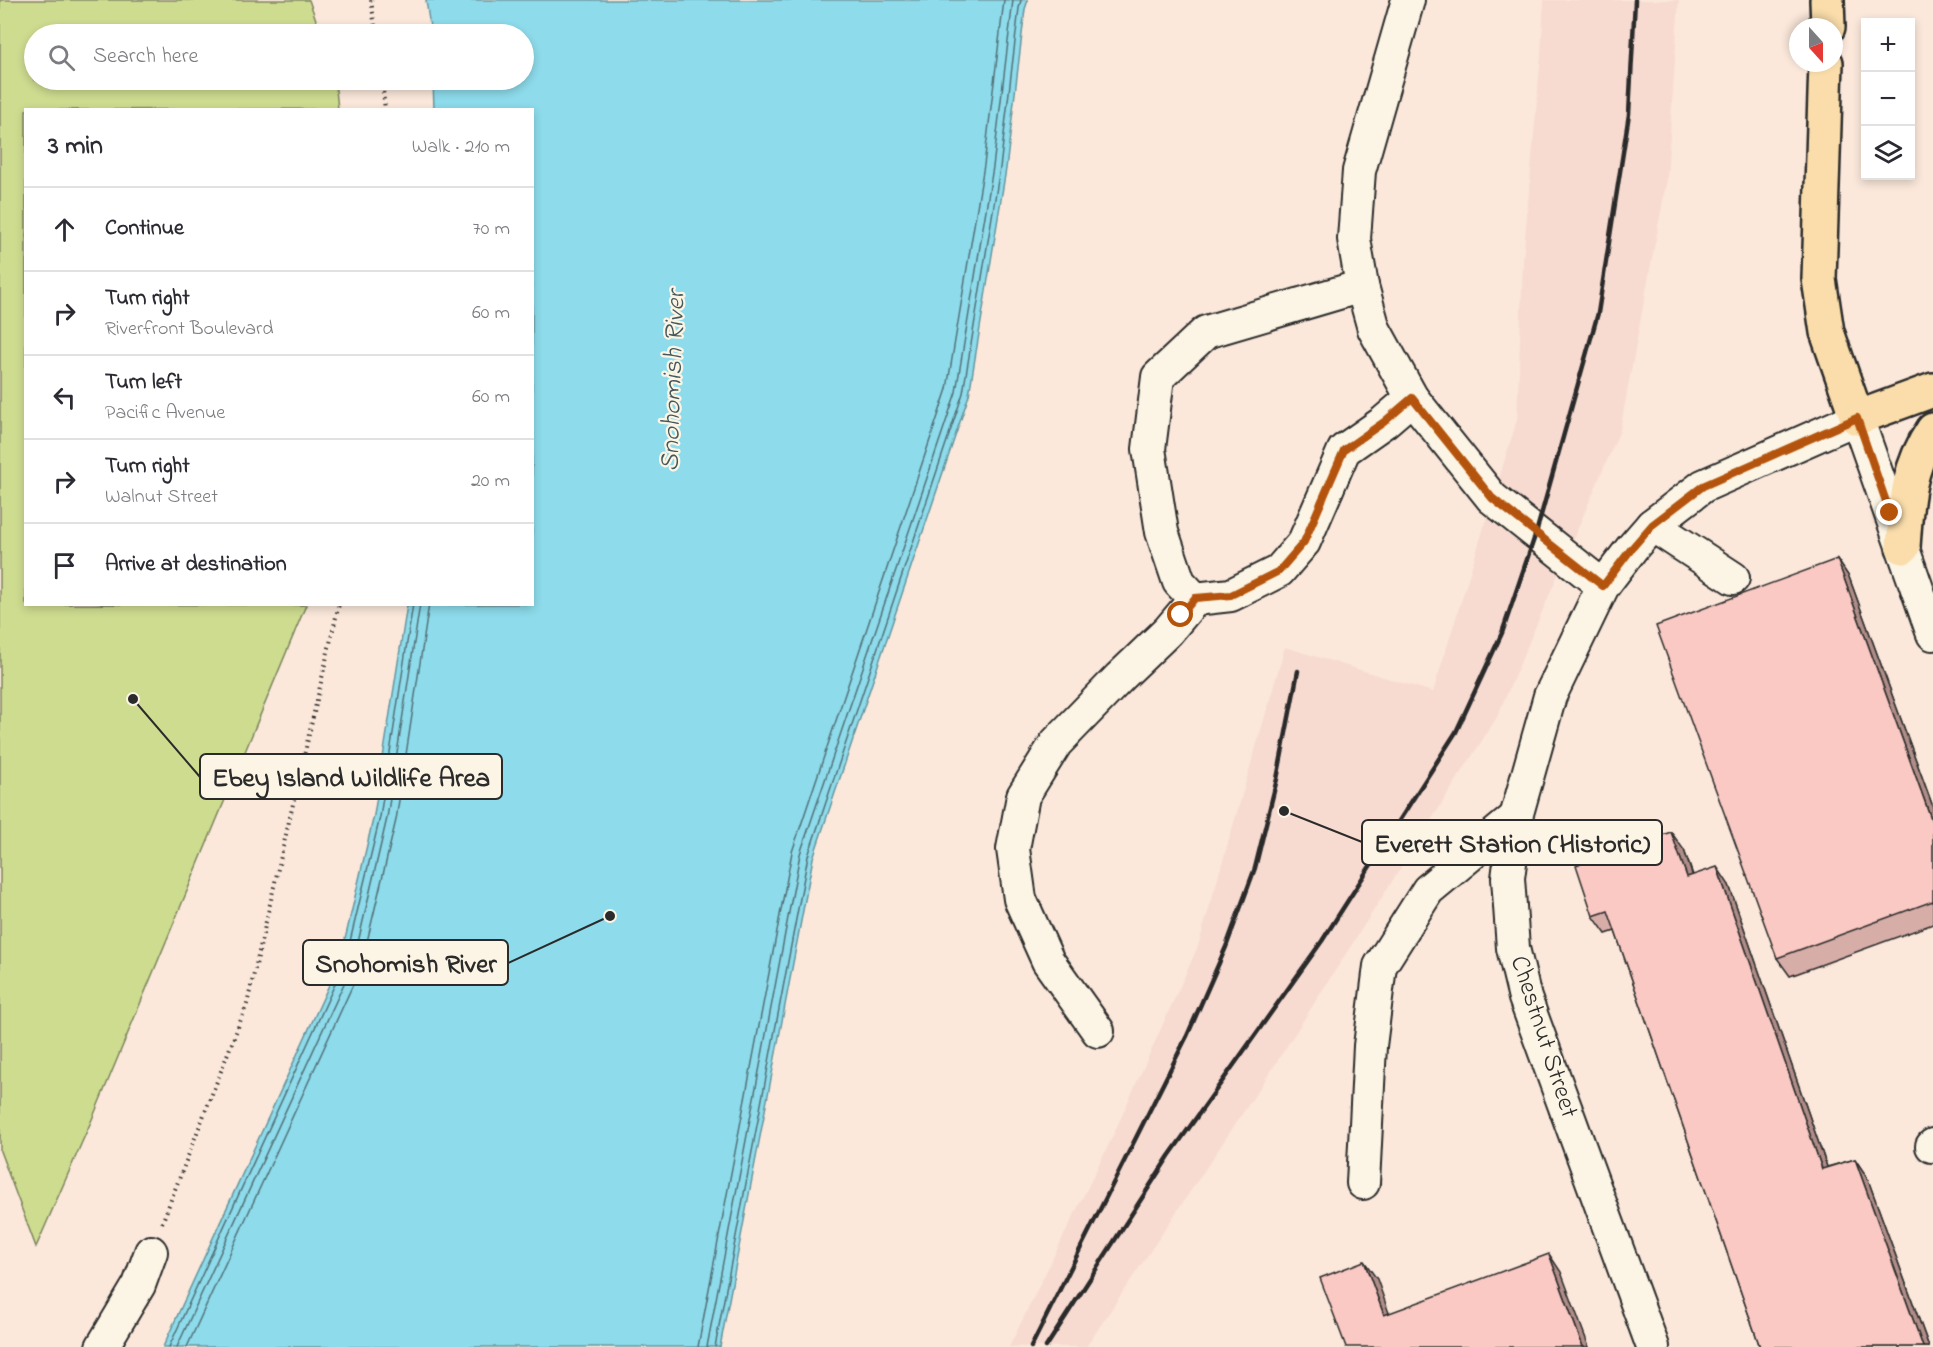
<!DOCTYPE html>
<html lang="en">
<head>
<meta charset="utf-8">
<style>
  body { margin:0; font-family:"Indie Flower",sans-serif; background:#f2f2f3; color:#2b2b33 }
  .controls { position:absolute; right:18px; top:18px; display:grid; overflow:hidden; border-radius:0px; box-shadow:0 3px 9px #0003 }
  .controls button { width:54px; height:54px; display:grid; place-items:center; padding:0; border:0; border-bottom:2px solid #e1e1e2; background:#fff; color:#2b2b33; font:30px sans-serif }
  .compass { position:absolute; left:1789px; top:18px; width:54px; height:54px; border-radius:50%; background:#fff; box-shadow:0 3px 9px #0003; rotate:159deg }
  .stop { position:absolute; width:18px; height:18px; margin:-14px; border:4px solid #b45309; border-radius:50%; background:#fff }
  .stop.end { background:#b45309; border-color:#fff; box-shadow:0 2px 6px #0008 }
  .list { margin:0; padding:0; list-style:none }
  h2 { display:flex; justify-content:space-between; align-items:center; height:78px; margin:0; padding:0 24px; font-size:26px }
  h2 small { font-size:20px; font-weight:400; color:#7c7c81 }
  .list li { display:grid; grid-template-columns:39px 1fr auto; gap:18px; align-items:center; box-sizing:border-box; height:84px; padding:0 24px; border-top:2px solid #e1e1e2 }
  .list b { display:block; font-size:22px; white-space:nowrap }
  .list p { margin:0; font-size:20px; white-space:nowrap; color:#7c7c81 }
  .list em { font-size:20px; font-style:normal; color:#7c7c81 }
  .icon { flex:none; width:33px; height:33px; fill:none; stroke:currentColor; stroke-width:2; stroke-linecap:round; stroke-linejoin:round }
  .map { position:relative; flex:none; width:1933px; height:1347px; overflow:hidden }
  .search { position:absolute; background:#fff; box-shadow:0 3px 9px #0003; left:24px; top:24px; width:510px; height:66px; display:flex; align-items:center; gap:15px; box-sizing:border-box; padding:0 21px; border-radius:33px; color:#7c7c81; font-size:22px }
  .panel { position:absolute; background:#fff; box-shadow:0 3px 9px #0003; left:24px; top:108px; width:510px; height:498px; border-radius:0px }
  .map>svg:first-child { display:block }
  .built { fill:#f7dbd1 }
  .green { fill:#cedc90; stroke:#7c845e; stroke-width:1.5 }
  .water { fill:#8ddbeb; stroke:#66959e; stroke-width:1.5 }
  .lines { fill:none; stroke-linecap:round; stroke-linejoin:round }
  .shore { stroke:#527178; stroke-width:1.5 }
  .minor-casing { stroke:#2b2b2b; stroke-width:36 }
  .major-casing { stroke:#2b2b2b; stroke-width:38 }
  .highway-casing { stroke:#2b2b2b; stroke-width:38 }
  .path { stroke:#2b2b2b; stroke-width:4; stroke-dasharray:1.5 4.5; stroke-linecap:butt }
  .minor { stroke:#fcf5e5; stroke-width:32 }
  .major { stroke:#faddab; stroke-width:33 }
  .highway { stroke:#faddab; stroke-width:33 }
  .rail { stroke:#2b2b2b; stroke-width:4.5 }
  .wall { fill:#d7ada8; stroke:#2b2b2b; stroke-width:1.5 }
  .shaded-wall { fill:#af8d88; stroke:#2b2b2b; stroke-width:1.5 }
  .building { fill:#fac9c3; stroke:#2b2b2b; stroke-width:1.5 }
  .route { stroke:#b45309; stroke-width:8 }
  .labels { text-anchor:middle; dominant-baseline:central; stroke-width:4.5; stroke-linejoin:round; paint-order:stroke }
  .street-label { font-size:26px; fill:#2b2b2b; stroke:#fcf5e5 }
  .water-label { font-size:27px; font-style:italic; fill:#44575b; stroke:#fcf5e5 }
  .leader { fill:none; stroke:#2b2b2b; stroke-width:2 }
  .callout-dot { fill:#2b2b2b; stroke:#fcf5e5; stroke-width:2 }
  .callout { fill:#fcf5e5; stroke:#2b2b2b; stroke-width:2 }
  .callout-label { font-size:27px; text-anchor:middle; font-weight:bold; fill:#2b2b2b }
</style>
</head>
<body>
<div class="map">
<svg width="1933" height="1347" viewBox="0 0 1933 1347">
  <rect width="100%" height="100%" fill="#fbe8db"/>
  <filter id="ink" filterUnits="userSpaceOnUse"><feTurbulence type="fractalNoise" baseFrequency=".0167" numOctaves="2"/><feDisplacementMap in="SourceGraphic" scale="12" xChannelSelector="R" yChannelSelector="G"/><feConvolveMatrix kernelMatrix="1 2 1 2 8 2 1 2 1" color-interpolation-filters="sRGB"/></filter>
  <g filter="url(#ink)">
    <path class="built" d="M1544 0H1679L1667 179 1620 430 1497 717 1271 1071 1086 1347H1009L1110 1142 1198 946 1285 647 1433 692 1517 420 1523 260 1541 54Z"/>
    <path class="green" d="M0 0H309L321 34H34V80H335L338 109 26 110V604L306 605 93 1117 36 1247 0 1151Z"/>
    <path class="water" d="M426 0H1028L1025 9 1006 169 969 395 813 858 720 1347H163L340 961 374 815 407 605 532 604V110L434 109 433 80H524V34H431Z"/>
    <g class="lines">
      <g class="shore">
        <path d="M169 1347 345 962 380 817 413 604"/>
        <path d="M177 1347 353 964 387 818 420 604"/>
        <path d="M187 1347 361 967 396 820 429 604"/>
        <path d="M698 1347 792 852 947 389 984 165 1004 0"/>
        <path d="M707 1347 800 854 956 392 993 167 1013 0"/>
        <path d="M715 1347 808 856 963 393 1000 168 1019 8 1021 0"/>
      </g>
      <defs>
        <g id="minor">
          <path d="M1408 0 1359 171 1354 239 1362 286 1374 329 1412 398 1492 498 1603 586"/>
          <path d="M1362 286 1206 332 1158 377 1149 449 1162 532 1179 582 1195 599 1231 595 1279 571 1304 542 1344 450 1384 422 1412 398"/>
          <path d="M1652 525 1733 578"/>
          <path d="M1098 1031 1048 961 1020 899 1013 849 1023 796 1056 743 1120 677 1168 631 1195 599"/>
          <path d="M1932 1146 1933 1145"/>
          <path d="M1363 1183 1370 1046 1380 966 1428 890 1516 817"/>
          <path d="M102 1347 139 1285 151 1252"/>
          <path d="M1653 1347 1525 998 1513 948 1508 878 1516 817 1550 696 1603 586 1632 548 1652 525 1703 486 1857 418 1933 634"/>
        </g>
        <g id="major">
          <path d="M1857 418 1933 390"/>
          <path d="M1903 547C1906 504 1907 468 1933 430"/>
        </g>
        <g id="highway">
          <path d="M1827 0 1828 27"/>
          <path d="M1826 63 1819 279 1827 332 1857 418"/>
        </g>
      </defs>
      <use href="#minor" class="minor-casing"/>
      <use href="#major" class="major-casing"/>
      <use href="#highway" class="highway-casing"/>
      <g class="path">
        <path d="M371 0 376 34"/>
        <path d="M382 80 385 110"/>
        <path d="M162 1223 247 1004 339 604"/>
      </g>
      <use href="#minor" class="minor"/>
      <use href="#major" class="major"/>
      <use href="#highway" class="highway"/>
      <g class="rail">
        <path d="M1031 1347 1187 1036 1226 947 1255 868 1277 779 1298 671"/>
        <path d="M1046 1347 1169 1156 1322 941 1456 732 1502 633 1536 533 1598 313 1629 114 1635 0"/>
      </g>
    </g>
    <g class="wall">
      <path d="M1837 559 1849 577 1933 807V924L1790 976 1777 958Z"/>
      <path d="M1684 850 1693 875 1729 885 1827 1167 1855 1159 1867 1177 1929 1347H1760L1615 931 1606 934 1593 916Z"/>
    </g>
    <g class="shaded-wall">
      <path d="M1837 559 1849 577 1933 807V824Z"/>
      <path d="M1671 832 1684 850 1699 895 1687 877Z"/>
      <path d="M1717 867 1729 885 1834 1187 1822 1169Z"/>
      <path d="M1855 1159 1867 1177 1929 1347H1923Z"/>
      <path d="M1549 1254 1561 1272 1589 1347H1583Z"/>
      <path d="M1364 1261 1377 1279 1396 1333 1384 1315Z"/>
    </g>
    <g class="building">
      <path d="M1837 559 1933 824V901L1777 958 1656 626Z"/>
      <path d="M1671 832 1687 877 1717 867 1822 1169 1855 1159 1923 1347H1760L1608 911 1593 916 1576 865Z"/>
      <path d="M1549 1254 1583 1347H1346L1320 1278 1364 1261 1384 1315Z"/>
    </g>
  </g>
  <g class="lines" filter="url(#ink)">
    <path class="route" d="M1181 615 1195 598 1231 595 1279 571 1304 542 1344 450 1384 422 1412 398 1492 498 1603 586 1632 548 1652 525 1703 486 1857 418 1890 513"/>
  </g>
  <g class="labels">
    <g class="street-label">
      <text transform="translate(1543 1037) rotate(72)">Chestnut Street</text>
    </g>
    <g class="water-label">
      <text transform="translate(674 381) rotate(-88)">Snohomish River</text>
    </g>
  </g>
  <path class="leader" d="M133 699L200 777M1284 811L1362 842M610 916L508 963"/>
  <g class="callout-dot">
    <circle cx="133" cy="699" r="6"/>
    <circle cx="1284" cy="811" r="6"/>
    <circle cx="610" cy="916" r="6"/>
  </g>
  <g class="callout">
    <rect x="200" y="754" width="302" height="45" rx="6"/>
    <rect x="1362" y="820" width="300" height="45" rx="6"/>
    <rect x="303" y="940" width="205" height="45" rx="6"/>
  </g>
  <g class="callout-label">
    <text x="351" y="786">Ebey Island Wildlife Area</text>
    <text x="1512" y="852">Everett Station (Historic)</text>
    <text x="406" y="972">Snohomish River</text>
  </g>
</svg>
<div class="controls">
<button>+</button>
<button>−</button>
<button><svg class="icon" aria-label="layers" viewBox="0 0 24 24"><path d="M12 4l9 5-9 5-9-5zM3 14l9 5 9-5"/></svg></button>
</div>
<svg class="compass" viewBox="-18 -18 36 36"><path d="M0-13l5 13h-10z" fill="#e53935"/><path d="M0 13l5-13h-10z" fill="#7c7c81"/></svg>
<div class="stop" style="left:1181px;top:615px"></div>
<div class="stop end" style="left:1890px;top:513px"></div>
<div class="search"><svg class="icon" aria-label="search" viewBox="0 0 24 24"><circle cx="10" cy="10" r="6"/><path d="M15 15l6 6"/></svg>Search here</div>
<section class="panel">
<h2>3 min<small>Walk · 210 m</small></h2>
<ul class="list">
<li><svg class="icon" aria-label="ahead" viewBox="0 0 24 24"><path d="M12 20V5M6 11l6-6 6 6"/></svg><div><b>Continue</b></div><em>70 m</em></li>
<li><svg class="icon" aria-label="right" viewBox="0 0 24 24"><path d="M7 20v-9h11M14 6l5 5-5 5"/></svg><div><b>Turn right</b><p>Riverfront Boulevard</p></div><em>60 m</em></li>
<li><svg class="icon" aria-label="left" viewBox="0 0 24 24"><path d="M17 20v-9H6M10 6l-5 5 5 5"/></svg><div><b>Turn left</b><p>Pacific Avenue</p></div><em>60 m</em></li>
<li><svg class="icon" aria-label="right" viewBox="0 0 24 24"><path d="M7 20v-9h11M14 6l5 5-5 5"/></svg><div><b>Turn right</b><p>Walnut Street</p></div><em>20 m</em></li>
<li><svg class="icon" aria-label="arrive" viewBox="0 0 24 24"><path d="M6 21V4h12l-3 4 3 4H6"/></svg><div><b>Arrive at destination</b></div></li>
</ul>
</section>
</div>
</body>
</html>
